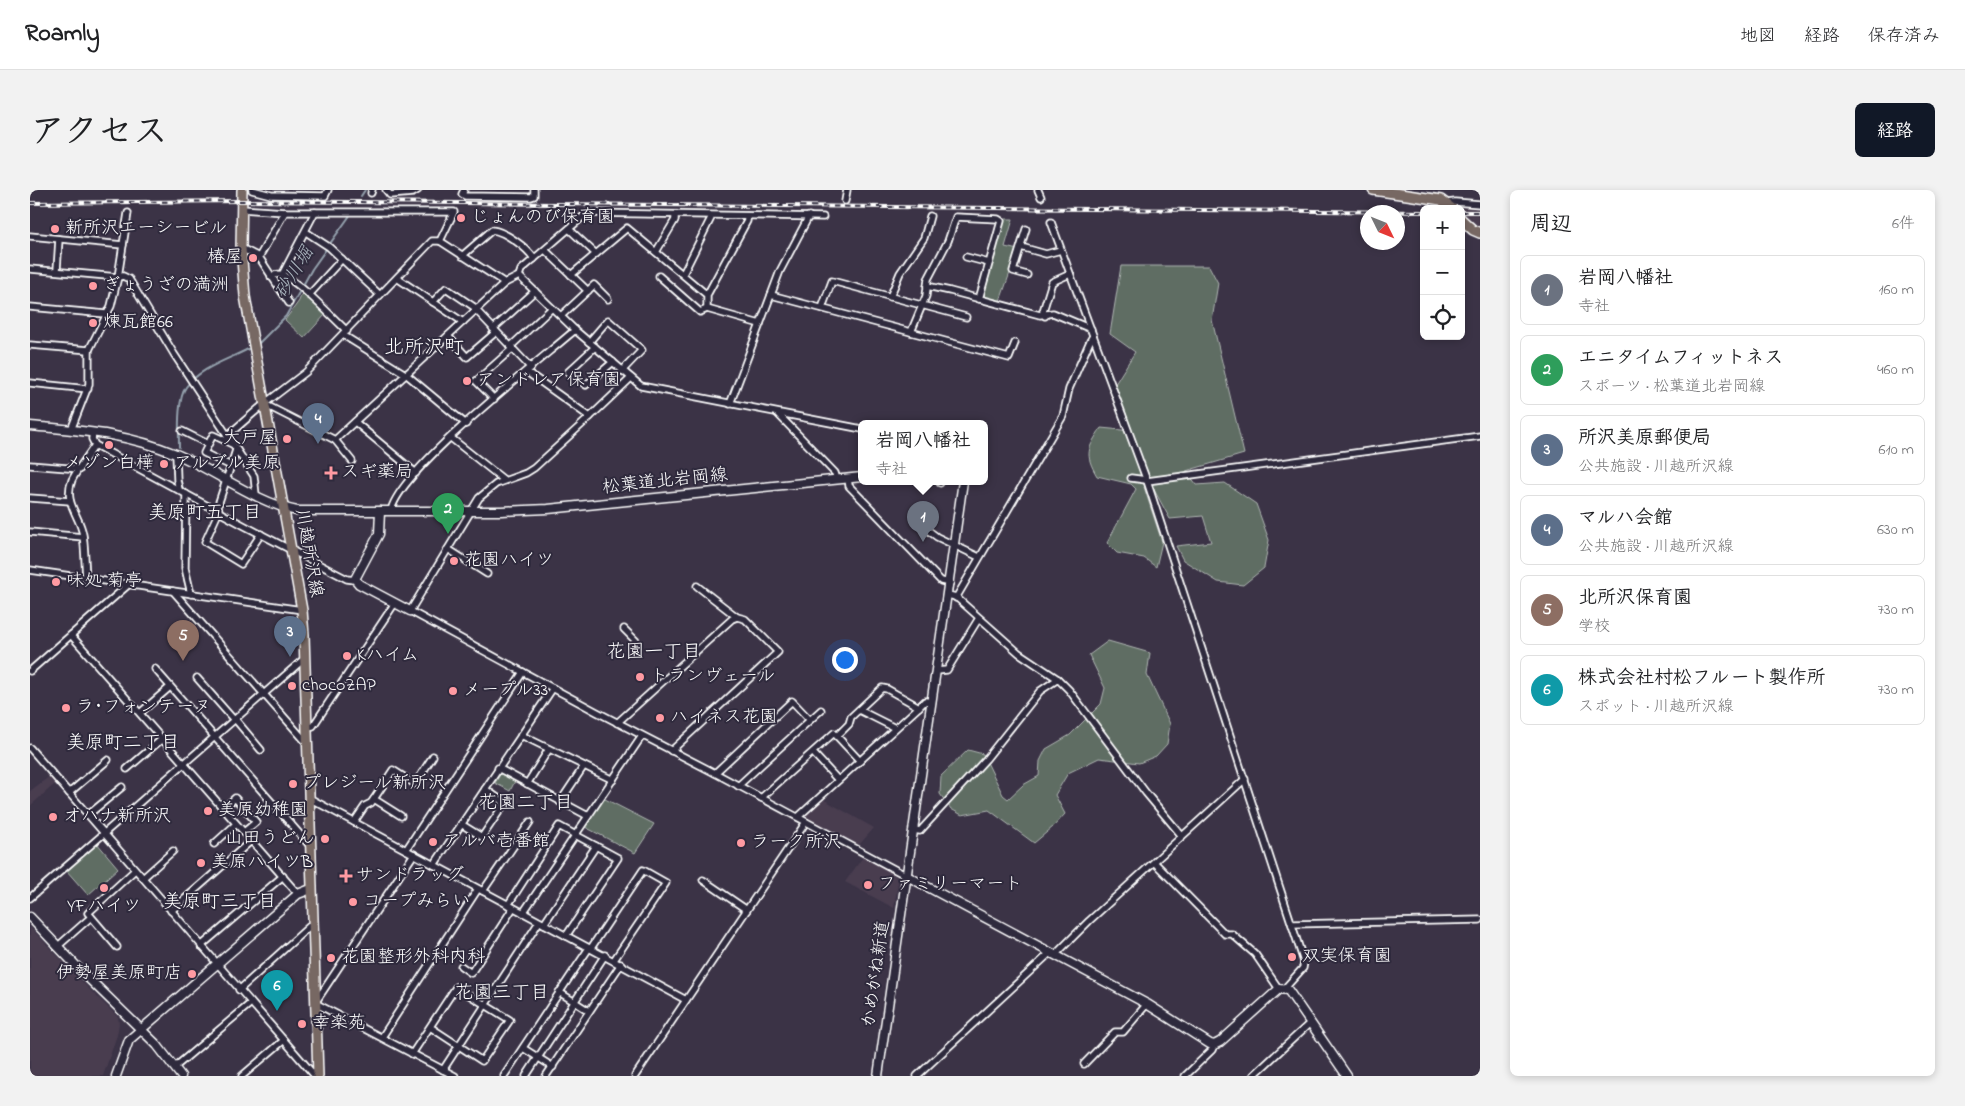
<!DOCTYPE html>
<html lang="ja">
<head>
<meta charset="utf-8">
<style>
  body { margin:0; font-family:"Indie Flower","Klee One",sans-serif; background:#f2f2f2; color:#202124 }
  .controls { position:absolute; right:15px; top:15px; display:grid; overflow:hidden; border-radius:8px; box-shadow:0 2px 8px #0003 }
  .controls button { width:45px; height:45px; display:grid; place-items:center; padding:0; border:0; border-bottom:1px solid #e0e0e0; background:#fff; color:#202124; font:25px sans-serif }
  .compass { position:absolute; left:1330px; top:15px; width:45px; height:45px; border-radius:50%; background:#fff; box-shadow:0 2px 8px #0003; rotate:133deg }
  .you { position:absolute; left:814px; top:469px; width:18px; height:18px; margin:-12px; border:4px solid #fff; border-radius:50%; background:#1a73e8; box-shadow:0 0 0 8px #1a73e833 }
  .badge { display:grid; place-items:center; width:32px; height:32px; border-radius:50%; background:#111827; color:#fff; font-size:16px; font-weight:700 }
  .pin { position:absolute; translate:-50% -41px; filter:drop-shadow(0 1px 2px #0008) }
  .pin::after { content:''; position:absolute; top:26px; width:18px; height:15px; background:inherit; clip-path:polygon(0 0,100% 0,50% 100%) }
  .popup { position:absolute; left:828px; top:230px; width:130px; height:65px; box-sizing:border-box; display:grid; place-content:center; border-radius:8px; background:#fff; filter:drop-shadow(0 1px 4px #0005); font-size:16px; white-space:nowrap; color:#757577 }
  .popup b { font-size:19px; color:#202124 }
  .popup::after { content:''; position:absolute; left:50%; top:100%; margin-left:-10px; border:10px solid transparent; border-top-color:#fff }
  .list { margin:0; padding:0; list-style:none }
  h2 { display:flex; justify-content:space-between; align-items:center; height:65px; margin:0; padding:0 20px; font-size:21px }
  h2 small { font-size:16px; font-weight:400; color:#757577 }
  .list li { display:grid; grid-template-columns:32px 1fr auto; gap:15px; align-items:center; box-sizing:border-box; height:70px; margin:0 10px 10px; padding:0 10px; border:1px solid #e0e0e0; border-radius:8px }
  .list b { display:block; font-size:19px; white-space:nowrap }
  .list p { margin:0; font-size:16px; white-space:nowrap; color:#757577 }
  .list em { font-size:16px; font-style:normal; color:#757577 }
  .icon { flex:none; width:28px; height:28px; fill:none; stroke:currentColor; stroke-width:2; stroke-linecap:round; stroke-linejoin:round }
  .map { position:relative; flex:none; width:1450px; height:886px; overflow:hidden; border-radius:8px }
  header { display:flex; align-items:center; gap:30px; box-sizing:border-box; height:70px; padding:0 25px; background:#fff; border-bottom:1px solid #e0e0e0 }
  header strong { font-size:24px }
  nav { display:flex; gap:28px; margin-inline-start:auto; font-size:18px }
  .intro { display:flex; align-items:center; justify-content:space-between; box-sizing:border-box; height:120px; padding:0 30px }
  h1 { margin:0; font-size:35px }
  .button { padding:12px 22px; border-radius:8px; background:#111827; color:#fff; font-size:18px; font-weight:700 }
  main { display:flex; gap:30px; padding:0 30px }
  aside { flex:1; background:#fff; border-radius:8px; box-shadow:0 2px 8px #0003 }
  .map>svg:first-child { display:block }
  .built { fill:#493d50 }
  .green { fill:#5f6d64; stroke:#afb6b2 }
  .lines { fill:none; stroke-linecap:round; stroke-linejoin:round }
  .stream { stroke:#94a1ad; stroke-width:2 }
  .minor-casing { stroke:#fff; stroke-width:9 }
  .tertiary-casing { stroke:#fff; stroke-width:11 }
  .primary-casing { stroke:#fff; stroke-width:12 }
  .minor { stroke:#2f2a3d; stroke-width:5.5 }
  .tertiary { stroke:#2f2a3d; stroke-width:8 }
  .primary { stroke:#776864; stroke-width:9 }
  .rail-casing { stroke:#fff; stroke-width:4 }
  .rail { stroke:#2f2a3d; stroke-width:2; stroke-dasharray:5.5; stroke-linecap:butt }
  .poi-dot { fill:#ff9aa2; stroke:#2f2a3d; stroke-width:2 }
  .labels { text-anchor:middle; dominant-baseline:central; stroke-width:4; stroke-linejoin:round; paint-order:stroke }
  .poi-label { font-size:18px; fill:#fff; stroke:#2f2a3d; text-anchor:start }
  .street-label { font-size:18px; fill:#fff; stroke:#2f2a3d }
  .water-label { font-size:19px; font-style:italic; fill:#aeb9c2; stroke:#2f2a3d }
  .neighbourhood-label { font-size:19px; fill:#fff; stroke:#2f2a3d }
  .quarter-label { font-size:20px; fill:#fff; stroke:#2f2a3d }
</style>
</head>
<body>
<header>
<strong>Roamly</strong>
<nav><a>地図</a><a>経路</a><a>保存済み</a></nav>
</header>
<div class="intro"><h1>アクセス</h1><a class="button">経路</a></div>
<main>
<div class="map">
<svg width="1450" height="886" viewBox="0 0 1450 886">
  <rect width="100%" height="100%" fill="#3b3346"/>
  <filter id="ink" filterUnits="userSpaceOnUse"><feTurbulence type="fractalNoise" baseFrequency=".02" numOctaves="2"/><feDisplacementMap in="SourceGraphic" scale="10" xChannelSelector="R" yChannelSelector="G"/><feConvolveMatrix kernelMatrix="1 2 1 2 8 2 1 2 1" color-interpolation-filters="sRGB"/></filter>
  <g filter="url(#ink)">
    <g class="built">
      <path d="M1424 14 1450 16V36L1444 35 1436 29 1431 24V19H1427Z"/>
      <path d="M20 586 26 593 0 616V601Z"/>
      <path d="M791 608 844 638 830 654H826L774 626V624Z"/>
      <path d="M833 667 863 682 868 692 864 718 815 692Z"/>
      <path d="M0 737 57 797 88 827 89 834 87 845 73 886H0Z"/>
    </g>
    <g class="green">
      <path d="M975 29H983L975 57 988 60 970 111 952 106Z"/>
      <path d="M1091 76H1179L1188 93 1182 130 1214 264 1156 281 1167 295 1195 293 1226 314 1239 350 1234 378 1213 395 1188 392 1153 370 1146 356 1181 352 1173 326 1140 329 1122 296 1114 297 1132 352 1126 377 1114 368 1087 363 1077 353 1106 299 1101 294 1067 286C1054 264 1058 258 1071 238L1102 241 1085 194 1105 162 1080 144Z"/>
      <path d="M272 103 296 124 274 148 255 130 269 111Z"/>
      <path d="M1078 451 1120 463 1117 485 1140 534 1137 554 1126 566 1109 573 1069 568 1038 583 1025 605 1035 624 1023 637 1004 653 959 620 932 625 921 619 910 604 911 586 938 560 953 564 973 605 978 609 993 595 1009 586 1010 571 1016 559 1040 545 1071 514 1075 498 1059 465Z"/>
      <path d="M471 583 485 591 480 601 465 593Z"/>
      <path d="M573 608 624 634 605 663 555 637Z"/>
      <path d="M67 653 88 678 58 705 36 680Z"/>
    </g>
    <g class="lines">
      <g class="stream">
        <path d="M331 6 335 0"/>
        <path d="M229 153 256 126 282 79 321 24"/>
        <path d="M149 257C149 242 147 209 156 197 171 177 198 170 218 159"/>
        <path d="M150 289 154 301"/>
        <path d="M153 341 152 379 155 393"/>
      </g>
      <defs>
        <g id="minor">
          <path d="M222 0 241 5 295 6 298 0"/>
          <path d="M356 0 360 5 383 3 388 0"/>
          <path d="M434 0 432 4 435 6 501 7 504 6V0"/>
          <path d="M1008 0 1011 7"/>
          <path d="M341 3 342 0"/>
          <path d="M815 11 817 0"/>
          <path d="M1417 13 1425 12 1450 14"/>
          <path d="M212 19 255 22H424L410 51 475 93"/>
          <path d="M255 22 229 67 259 113"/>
          <path d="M1021 32 1117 291 1274 772 1273 778 1255 798"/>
          <path d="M539 39 566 64"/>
          <path d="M996 39 983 81 997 85"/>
          <path d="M276 42 299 57 350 105"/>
          <path d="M0 46 93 55"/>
          <path d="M991 57 1016 64 1031 60"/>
          <path d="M211 58 229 67"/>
          <path d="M515 60 558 101"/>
          <path d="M626 62 645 30V25"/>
          <path d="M432 66 462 40C474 41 498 58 504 69"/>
          <path d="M936 67 959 73"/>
          <path d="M0 79 88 87 93 86 99 89 144 164 224 286 226 305"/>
          <path d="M27 80 29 49"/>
          <path d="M653 84 682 26"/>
          <path d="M252 85 285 22"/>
          <path d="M541 85 597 38 677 105V119L730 134"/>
          <path d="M489 86 491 80 556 24 559 23 793 27"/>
          <path d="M629 86 670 122 677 119"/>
          <path d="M241 87C244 85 248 83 252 85 271 93 301 126 317 141"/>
          <path d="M367 88 433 132"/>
          <path d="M897 96 920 101 1010 125 1023 123 1061 139"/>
          <path d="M279 105 312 69"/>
          <path d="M677 105 717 31V26"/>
          <path d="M741 105 979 168 985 153"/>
          <path d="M860 107 870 83 894 48 900 26"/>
          <path d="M403 112 416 98 447 119"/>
          <path d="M0 117 76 124"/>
          <path d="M792 118 802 91 936 127"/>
          <path d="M446 120 501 178"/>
          <path d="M531 126 564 95 578 109"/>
          <path d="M1015 126 1013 121 1022 92 1040 84"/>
          <path d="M463 139 505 101"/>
          <path d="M881 142 896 106 898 89 918 51 926 27 968 29 971 31 949 109"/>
          <path d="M313 145 377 185 436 234"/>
          <path d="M418 146 437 167 466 142"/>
          <path d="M559 152 578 130 612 160 592 181"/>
          <path d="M0 155 59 160"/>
          <path d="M480 157 522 118"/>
          <path d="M565 157 538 182 556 195 583 172"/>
          <path d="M497 182 560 227 601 188"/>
          <path d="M0 193 58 199"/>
          <path d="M464 209 446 191 482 159"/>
          <path d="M234 214 305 250 475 93 489 86 545 140 611 196 832 239"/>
          <path d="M700 214 750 81 779 26"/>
          <path d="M747 223 805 283 807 289"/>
          <path d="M560 227 504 278 496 283 466 294 449 308 380 421 567 522 685 583 877 686"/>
          <path d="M325 232 386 283"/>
          <path d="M41 240 59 194V160L81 116 88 87 98 23"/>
          <path d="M152 241 178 254"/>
          <path d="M63 242 62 249 65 255 215 336 317 389 325 390"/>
          <path d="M197 246 234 214 276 182 402 51H410"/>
          <path d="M421 248 474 290"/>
          <path d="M305 250 322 271"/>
          <path d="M206 260 188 315 189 321 175 352 211 374 231 344"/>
          <path d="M146 264 147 290 149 300"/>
          <path d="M0 275 50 279"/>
          <path d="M201 276 174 263 183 245 202 254"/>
          <path d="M818 288 819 296 911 391 920 393"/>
          <path d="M1101 288 1116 290"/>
          <path d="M1117 291 1450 246"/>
          <path d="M910 293 911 291"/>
          <path d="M156 304 155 378 161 404"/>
          <path d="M0 308 40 311"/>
          <path d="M361 321C369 280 508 172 545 140"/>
          <path d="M899 341 907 347 949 367"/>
          <path d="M0 342 53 347"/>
          <path d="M418 359 457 384"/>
          <path d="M0 380 272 420"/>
          <path d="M56 388C55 374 55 359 53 345 50 325 33 313 42 290 48 278 58 266 65 255"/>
          <path d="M143 401 277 553"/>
          <path d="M918 405 926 407 989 463 1028 489 1039 500 1116 603 1152 646"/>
          <path d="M926 408 1033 226 1039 199 1060 151 1063 146"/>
          <path d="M594 439 606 451"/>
          <path d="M41 445 268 704"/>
          <path d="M125 479 281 657"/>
          <path d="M0 481 98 395"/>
          <path d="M907 481 917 480 949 428"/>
          <path d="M167 488 204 530"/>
          <path d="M829 520 865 538"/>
          <path d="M110 523 140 497"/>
          <path d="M205 529 231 560"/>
          <path d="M587 533 702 429 707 427"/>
          <path d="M277 537 283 536 365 413"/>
          <path d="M491 545 583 590"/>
          <path d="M807 546 819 534 821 527 852 498 857 499 889 517"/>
          <path d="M0 558 285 886"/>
          <path d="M641 561 748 462 715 429 707 427 667 396"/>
          <path d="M783 563 808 590"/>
          <path d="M468 578 558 626"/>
          <path d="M97 579 132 549"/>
          <path d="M685 583 762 511 780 530"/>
          <path d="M497 594 519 559"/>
          <path d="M708 596 791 520"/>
          <path d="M39 603 78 570"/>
          <path d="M279 608 656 810"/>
          <path d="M731 608 804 543 830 571"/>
          <path d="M530 612 554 576"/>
          <path d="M193 619 205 608 226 632 214 642"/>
          <path d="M58 625 92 597"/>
          <path d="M371 626 344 609 363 580 385 594 403 566"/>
          <path d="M768 627 889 517 895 511 902 512"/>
          <path d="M324 632 335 616 341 613 344 609"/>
          <path d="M431 634 452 647 475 613 455 599"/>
          <path d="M884 640 890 641 956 569 1010 501 1028 489"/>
          <path d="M184 654 206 634"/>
          <path d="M376 660 493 482"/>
          <path d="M384 664 285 813 425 886"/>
          <path d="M1125 673 1195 744H1202L1225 764 1249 799"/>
          <path d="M404 675 523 498"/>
          <path d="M113 688 143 661"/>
          <path d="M673 690 717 720"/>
          <path d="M453 701 500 632"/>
          <path d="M0 708 275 468"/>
          <path d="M478 715 529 636 588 668 536 746"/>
          <path d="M141 721 222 650"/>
          <path d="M493 723 612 546"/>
          <path d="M514 734 566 656"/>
          <path d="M1262 734 1450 730"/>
          <path d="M171 756 253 686"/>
          <path d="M27 757 61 727"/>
          <path d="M87 757 58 723 105 680"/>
          <path d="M561 758 613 680 636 693 584 770"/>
          <path d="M1026 764 1059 731 1215 589"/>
          <path d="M431 776 441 783 483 718"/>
          <path d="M209 800 283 733"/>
          <path d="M529 802 559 821"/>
          <path d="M352 847 448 699"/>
          <path d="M493 858 523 877"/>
          <path d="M382 864 426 797 480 830 452 871 400 837"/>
          <path d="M1054 874 1085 842H1093L1117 814"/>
          <path d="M145 877 221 813"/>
          <path d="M413 880 509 732"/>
          <path d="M212 886 253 851"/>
          <path d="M474 886 559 758"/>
          <path d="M496 886 575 765"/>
          <path d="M516 886 591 774"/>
          <path d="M605 886 776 632"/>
          <path d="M887 886 1021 762"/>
          <path d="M1155 886 1182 860 1184 855"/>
          <path d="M1223 886 1280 833"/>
        </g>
        <g id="tertiary">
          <path d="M0 236C54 241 95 243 146 264 186 281 225 312 267 321H471L518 319 832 287"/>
          <path d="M350 321 349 344 325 389 329 394 380 421"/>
          <path d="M877 686 1117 814 1180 854 1184 855 1190 852 1249 799 1258 800 1317 886"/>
          <path d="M0 727 51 781 127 855 151 886"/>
          <path d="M86 886 99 850 268 704 281 699"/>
          <path d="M848 886 933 291"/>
        </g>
        <g id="primary">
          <path d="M212 0 211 58 215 106 272 420 274 445 288 886"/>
          <path d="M1343 0 1411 10 1423 19"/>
          <path d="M1431 29 1443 40 1450 43"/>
        </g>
      </defs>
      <use href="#minor" class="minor-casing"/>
      <use href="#tertiary" class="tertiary-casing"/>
      <use href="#primary" class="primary-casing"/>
      <use href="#minor" class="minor"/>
      <use href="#tertiary" class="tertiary"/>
      <use href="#primary" class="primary"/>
      <defs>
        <g id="rail">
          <path d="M0 13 212 11 1394 22"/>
          <path d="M1431 22H1450"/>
        </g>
      </defs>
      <use href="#rail" class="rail-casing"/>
      <use href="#rail" class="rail"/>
    </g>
  </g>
  <g class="poi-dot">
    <circle cx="431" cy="28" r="5"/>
    <circle cx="25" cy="39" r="5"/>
    <circle cx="223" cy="68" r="5"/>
    <circle cx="63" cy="96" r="5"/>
    <circle cx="63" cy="133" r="5"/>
    <circle cx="437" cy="191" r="5"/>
    <circle cx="257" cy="249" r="5"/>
    <circle cx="79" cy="255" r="5"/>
    <circle cx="134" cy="274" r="5"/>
    <path d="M298.5 275.5h5v5h5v5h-5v5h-5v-5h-5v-5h5z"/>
    <circle cx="424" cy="371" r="5"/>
    <circle cx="26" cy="392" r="5"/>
    <circle cx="317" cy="466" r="5"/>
    <circle cx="610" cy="487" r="5"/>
    <circle cx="262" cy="496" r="5"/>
    <circle cx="423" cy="501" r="5"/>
    <circle cx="36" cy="518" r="5"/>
    <circle cx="630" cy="528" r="5"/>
    <circle cx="263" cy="594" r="5"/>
    <circle cx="178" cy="621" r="5"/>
    <circle cx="23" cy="627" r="5"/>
    <circle cx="295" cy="649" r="5"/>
    <circle cx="403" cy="652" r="5"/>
    <circle cx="711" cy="653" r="5"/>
    <circle cx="171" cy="673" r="5"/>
    <path d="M313.5 678.5h5v5h5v5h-5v5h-5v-5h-5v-5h5z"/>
    <circle cx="838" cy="695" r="5"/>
    <circle cx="74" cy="698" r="5"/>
    <circle cx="323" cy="712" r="5"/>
    <circle cx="1262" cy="767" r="5"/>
    <circle cx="301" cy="768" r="5"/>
    <circle cx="162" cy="784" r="5"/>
    <circle cx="272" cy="834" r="5"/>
  </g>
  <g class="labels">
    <g class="poi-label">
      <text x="441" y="28">じょんのび保育園</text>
      <text x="35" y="39">新所沢エーシービル</text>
      <text x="213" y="68" text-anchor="end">椿屋</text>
      <text x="73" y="96">ぎょうざの満洲</text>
      <text x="73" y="133">煉瓦館66</text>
      <text x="447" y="191">アンドレア保育園</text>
      <text x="247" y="249" text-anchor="end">大戸屋</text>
      <text x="79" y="274" text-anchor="middle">メゾン白樺</text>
      <text x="144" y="274">アルブル美原</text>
      <text x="311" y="283">スギ薬局</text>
      <text x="434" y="371">花園ハイツ</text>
      <text x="36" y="392">味処 菊亭</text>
      <text x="327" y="466">Kハイム</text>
      <text x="620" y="487">トランヴェール</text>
      <text x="272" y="496">chocoZAP</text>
      <text x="433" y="501">メープル33</text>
      <text x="46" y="518">ラ･フォンテーヌ</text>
      <text x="640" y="528">ハイネス花園</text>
      <text x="273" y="594">プレジール新所沢</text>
      <text x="188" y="621">美原幼稚園</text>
      <text x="33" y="627">オハナ新所沢</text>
      <text x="285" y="649" text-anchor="end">山田うどん</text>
      <text x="413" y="652">アルバ壱番館</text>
      <text x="721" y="653">ラーク所沢</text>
      <text x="181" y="673">美原ハイツB</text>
      <text x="326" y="686">サンドラッグ</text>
      <text x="848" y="695">ファミリーマート</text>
      <text x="333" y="712">コープみらい</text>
      <text x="74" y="717" text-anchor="middle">YFハイツ</text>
      <text x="1272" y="767">双実保育園</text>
      <text x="311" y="768">花園整形外科内科</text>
      <text x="152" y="784" text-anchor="end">伊勢屋美原町店</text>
      <text x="282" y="834">幸楽苑</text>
    </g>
    <g class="street-label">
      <text transform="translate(635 292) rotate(-6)">松葉道北岩岡線</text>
      <text transform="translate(278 363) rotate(80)">川越所沢線</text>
      <text transform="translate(847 784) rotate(-82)">かめがね新道</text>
    </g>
    <g class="water-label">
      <text transform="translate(265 83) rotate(-59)">砂川堀</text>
    </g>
    <g class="neighbourhood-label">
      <text x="175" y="323">美原町五丁目</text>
      <text x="624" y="462">花園一丁目</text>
      <text x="93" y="553">美原町二丁目</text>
      <text x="496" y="613">花園二丁目</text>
      <text x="190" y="712">美原町三丁目</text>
      <text x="472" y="803">花園三丁目</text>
    </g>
    <g class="quarter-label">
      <text x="394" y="158">北所沢町</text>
    </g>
  </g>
</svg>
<div class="controls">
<button>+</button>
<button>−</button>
<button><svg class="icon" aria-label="locate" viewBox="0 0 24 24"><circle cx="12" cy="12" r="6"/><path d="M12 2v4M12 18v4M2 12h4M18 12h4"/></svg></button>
</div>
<svg class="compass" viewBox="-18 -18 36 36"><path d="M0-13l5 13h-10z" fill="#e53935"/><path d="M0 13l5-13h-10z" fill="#757577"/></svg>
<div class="you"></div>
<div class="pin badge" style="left:893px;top:352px;background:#6b7280">1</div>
<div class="popup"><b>岩岡八幡社</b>寺社</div>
<div class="pin badge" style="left:418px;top:344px;background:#2e9e5b">2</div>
<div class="pin badge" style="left:260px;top:467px;background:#5c6f8a">3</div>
<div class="pin badge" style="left:288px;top:254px;background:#5c6f8a">4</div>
<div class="pin badge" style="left:153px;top:471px;background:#8d6e63">5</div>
<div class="pin badge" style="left:247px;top:821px;background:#0f9aa8">6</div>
</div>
<aside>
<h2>周辺<small>6件</small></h2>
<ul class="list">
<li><span class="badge" style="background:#6b7280">1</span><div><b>岩岡八幡社</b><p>寺社</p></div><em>160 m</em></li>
<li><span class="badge" style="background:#2e9e5b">2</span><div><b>エニタイムフィットネス</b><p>スポーツ · 松葉道北岩岡線</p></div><em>460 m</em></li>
<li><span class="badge" style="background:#5c6f8a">3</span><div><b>所沢美原郵便局</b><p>公共施設 · 川越所沢線</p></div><em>610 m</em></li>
<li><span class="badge" style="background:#5c6f8a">4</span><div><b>マルハ会館</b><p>公共施設 · 川越所沢線</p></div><em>630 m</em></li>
<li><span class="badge" style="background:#8d6e63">5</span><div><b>北所沢保育園</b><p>学校</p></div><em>730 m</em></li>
<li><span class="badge" style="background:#0f9aa8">6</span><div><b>株式会社村松フルート製作所</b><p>スポット · 川越所沢線</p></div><em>730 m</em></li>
</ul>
</aside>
</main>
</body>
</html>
